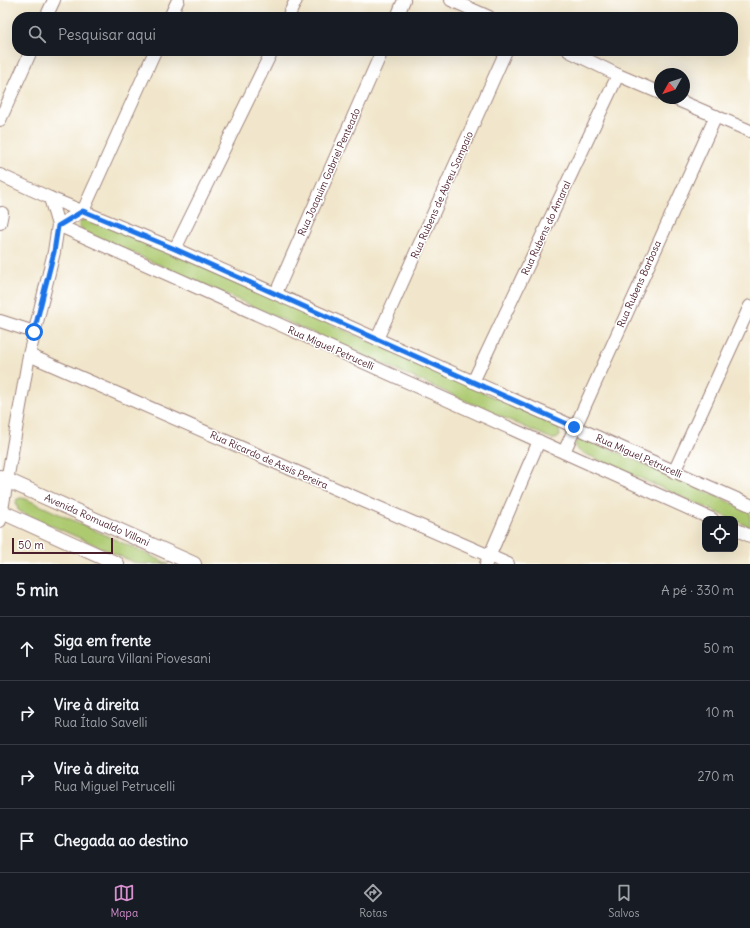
<!DOCTYPE html>
<html lang="pt">
<head>
<meta charset="utf-8">
<style>
  body { margin:0; font-family:Delius,sans-serif; background:#242831; color:#f1f3f6 }
  .controls { position:absolute; right:12px; bottom:12px; display:grid; overflow:hidden; border-radius:8px; box-shadow:0 4px 16px #0002 }
  .controls button { width:36px; height:36px; display:grid; place-items:center; padding:0; border:0; border-bottom:1px solid #363941; background:#171b24; color:#f1f3f6; font:20px sans-serif }
  .compass { position:absolute; left:654px; top:68px; width:36px; height:36px; border-radius:50%; background:#171b24; box-shadow:0 4px 16px #0002; rotate:230deg }
  .scale { position:absolute; left:12px; bottom:10px; width:101px; box-sizing:border-box; padding-left:4px; border:2px solid #4a1f2b; border-top:0; font-size:11px; line-height:14px; white-space:nowrap; color:#4a1f2b; -webkit-text-stroke:3px #fff; paint-order:stroke }
  .stop { position:absolute; width:12px; height:12px; margin:-9px; border:3px solid #1a73e8; border-radius:50%; background:#fff }
  .stop.end { background:#1a73e8; border-color:#fff; box-shadow:0 1px 4px #0008 }
  .list { margin:0; padding:0; list-style:none }
  h2 { display:flex; justify-content:space-between; align-items:center; height:52px; margin:0; padding:0 16px; font-size:17px }
  h2 small { font-size:13px; font-weight:400; color:#9ea1a6 }
  .list li { display:grid; grid-template-columns:26px 1fr auto; gap:12px; align-items:center; box-sizing:border-box; height:64px; padding:0 16px; border-top:1px solid #363941 }
  .list b { display:block; font-size:15px; white-space:nowrap }
  .list p { margin:0; font-size:13px; white-space:nowrap; color:#9ea1a6 }
  .list em { font-size:13px; font-style:normal; color:#9ea1a6 }
  .icon { flex:none; width:22px; height:22px; fill:none; stroke:currentColor; stroke-width:2; stroke-linecap:round; stroke-linejoin:round }
  .map { position:relative; flex:none; width:750px; height:564px; overflow:hidden }
  .search { position:absolute; background:#171b24; box-shadow:0 4px 16px #0002; left:12px; right:12px; top:12px; height:44px; display:flex; align-items:center; gap:10px; box-sizing:border-box; padding:0 14px; border-radius:16px; color:#9ea1a6; font-size:15px }
  .sheet { height:308px; background:#171b24 }
  nav { display:flex; justify-content:space-around; align-items:center; box-sizing:border-box; height:56px; border-top:1px solid #363941; background:#171b24; font-size:11px; color:#9ea1a6 }
  nav a { display:grid; justify-items:center; gap:2px }
  nav .on { color:#d690ce }
  .map>svg:first-child { display:block }
  .green { fill:#adca71; stroke:#7c744e }
  .lines { fill:none; stroke-linecap:round; stroke-linejoin:round }
  .minor-casing { stroke:#9e827b; stroke-width:14 }
  .tertiary-casing { stroke:#9e827b; stroke-width:16 }
  .minor { stroke:#fff; stroke-width:12 }
  .tertiary { stroke:#fff; stroke-width:14 }
  .route { stroke:#1a73e8; stroke-width:5 }
  .labels { text-anchor:middle; dominant-baseline:central; stroke-width:3; stroke-linejoin:round; paint-order:stroke }
  .street-label { font-size:10px; fill:#4a1f2b; stroke:#fff }
</style>
</head>
<body>
<div class="map">
<svg width="750" height="564" viewBox="0 0 750 564">
  <rect width="100%" height="100%" fill="#fff"/>
  <filter id="ink" filterUnits="userSpaceOnUse"><feTurbulence type="fractalNoise" baseFrequency=".025" numOctaves="2"/><feDisplacementMap in="SourceGraphic" scale="8" xChannelSelector="R" yChannelSelector="G"/><feConvolveMatrix kernelMatrix="1 2 1 2 8 2 1 2 1" color-interpolation-filters="sRGB"/></filter>
  <filter id="wash" filterUnits="userSpaceOnUse"><feTurbulence type="fractalNoise" baseFrequency=".012" numOctaves="4" result="noise"/><feDisplacementMap in="SourceGraphic" scale="16" xChannelSelector="R" yChannelSelector="G"/><feGaussianBlur stdDeviation="0.9" result="paint"/><feColorMatrix in="noise" values="0 0 0 0 0 0 0 0 0 0 0 0 0 0 0 0 0 1.4 0 .05"/><feComposite in="paint" operator="in"/></filter>
  <g filter="url(#wash)">
    <rect width="100%" height="100%" fill="#f1e6cb"/>
    <g class="green">
      <path d="M90 216 556 425 559 429 560 436 556 439H552L83 231 79 225 80 222Z"/>
      <path d="M583 437 750 511V527L735 520V519H732L581 452 577 449 575 443 579 438Z"/>
      <path d="M21 498 26 499 169 564H138L21 512 18 510 16 502 17 499Z"/>
    </g>
  </g>
  <g filter="url(#ink)">
    <g class="lines">
      <defs>
        <g id="minor">
          <path d="M451 0 489 17"/>
          <path d="M46 17 54 0"/>
          <path d="M170 17 178 0"/>
          <path d="M288 17 296 0"/>
          <path d="M397 17 404 0"/>
          <path d="M569 51 618 75 660 93"/>
          <path d="M673 98 750 131"/>
          <path d="M0 120 31 51"/>
          <path d="M0 175 50 198 175 249 750 505"/>
          <path d="M0 223 2 213"/>
          <path d="M58 225 712 519"/>
          <path d="M58 225 83 211 155 51"/>
          <path d="M175 249 272 51"/>
          <path d="M276 293 382 51"/>
          <path d="M0 321 34 332"/>
          <path d="M377 339 506 51"/>
          <path d="M29 355 508 564"/>
          <path d="M473 382 618 75"/>
          <path d="M564 452 716 116"/>
          <path d="M674 472 750 306"/>
          <path d="M0 521 29 355 54 252 58 225 50 198"/>
          <path d="M735 529 750 536"/>
          <path d="M486 564 539 441"/>
        </g>
        <g id="tertiary">
          <path d="M0 477 194 564"/>
          <path d="M0 511 117 564"/>
        </g>
      </defs>
      <use href="#minor" class="minor-casing"/>
      <use href="#tertiary" class="tertiary-casing"/>
      <use href="#minor" class="minor"/>
      <use href="#tertiary" class="tertiary"/>
    </g>
  </g>
  <g class="lines" filter="url(#ink)">
    <path class="route" d="M34 332 54 252 58 226 83 211 175 249 574 427"/>
  </g>
  <g class="labels">
    <g class="street-label">
      <text transform="translate(329 172) rotate(-66)">Rua Joaquim Gabriel Penteado</text>
      <text transform="translate(442 195) rotate(-66)">Rua Rubens de Abreu Sampaio</text>
      <text transform="translate(546 228) rotate(-65)">Rua Rubens do Amaral</text>
      <text transform="translate(639 284) rotate(-66)">Rua Rubens Barbosa</text>
      <text transform="translate(331 348) rotate(24)">Rua Miguel Petrucelli</text>
      <text transform="translate(639 456) rotate(24)">Rua Miguel Petrucelli</text>
      <text transform="translate(269 460) rotate(24)">Rua Ricardo de Assis Pereira</text>
      <text transform="translate(97 520) rotate(24)">Avenida Romualdo Villani</text>
    </g>
  </g>
</svg>
<div class="controls">
<button><svg class="icon" aria-label="locate" viewBox="0 0 24 24"><circle cx="12" cy="12" r="6"/><path d="M12 2v4M12 18v4M2 12h4M18 12h4"/></svg></button>
</div>
<svg class="compass" viewBox="-18 -18 36 36"><path d="M0-13l5 13h-10z" fill="#e53935"/><path d="M0 13l5-13h-10z" fill="#9ea1a6"/></svg>
<div class="scale">50 m</div>
<div class="stop" style="left:34px;top:332px"></div>
<div class="stop end" style="left:574px;top:427px"></div>
<div class="search"><svg class="icon" aria-label="search" viewBox="0 0 24 24"><circle cx="10" cy="10" r="6"/><path d="M15 15l6 6"/></svg>Pesquisar aqui</div>
</div>
<section class="sheet">
<h2>5 min<small>A pé · 330 m</small></h2>
<ul class="list">
<li><svg class="icon" aria-label="ahead" viewBox="0 0 24 24"><path d="M12 20V5M6 11l6-6 6 6"/></svg><div><b>Siga em frente</b><p>Rua Laura Villani Piovesani</p></div><em>50 m</em></li>
<li><svg class="icon" aria-label="right" viewBox="0 0 24 24"><path d="M7 20v-9h11M14 6l5 5-5 5"/></svg><div><b>Vire à direita</b><p>Rua Ítalo Savelli</p></div><em>10 m</em></li>
<li><svg class="icon" aria-label="right" viewBox="0 0 24 24"><path d="M7 20v-9h11M14 6l5 5-5 5"/></svg><div><b>Vire à direita</b><p>Rua Miguel Petrucelli</p></div><em>270 m</em></li>
<li><svg class="icon" aria-label="arrive" viewBox="0 0 24 24"><path d="M6 21V4h12l-3 4 3 4H6"/></svg><div><b>Chegada ao destino</b></div></li>
</ul>
</section>
<nav>
<a class="on"><svg class="icon" aria-label="map" viewBox="0 0 24 24"><path d="M3 6l6-2 6 2 6-2v14l-6 2-6-2-6 2zM9 4v14M15 6v14"/></svg>Mapa</a>
<a><svg class="icon" aria-label="directions" viewBox="0 0 24 24"><path d="M12 3l9 9-9 9-9-9zM9 14v-3h6M13 9l2 2-2 2"/></svg>Rotas</a>
<a><svg class="icon" aria-label="saved" viewBox="0 0 24 24"><path d="M7 4h10v16l-5-4-5 4z"/></svg>Salvos</a>
</nav>
</body>
</html>
